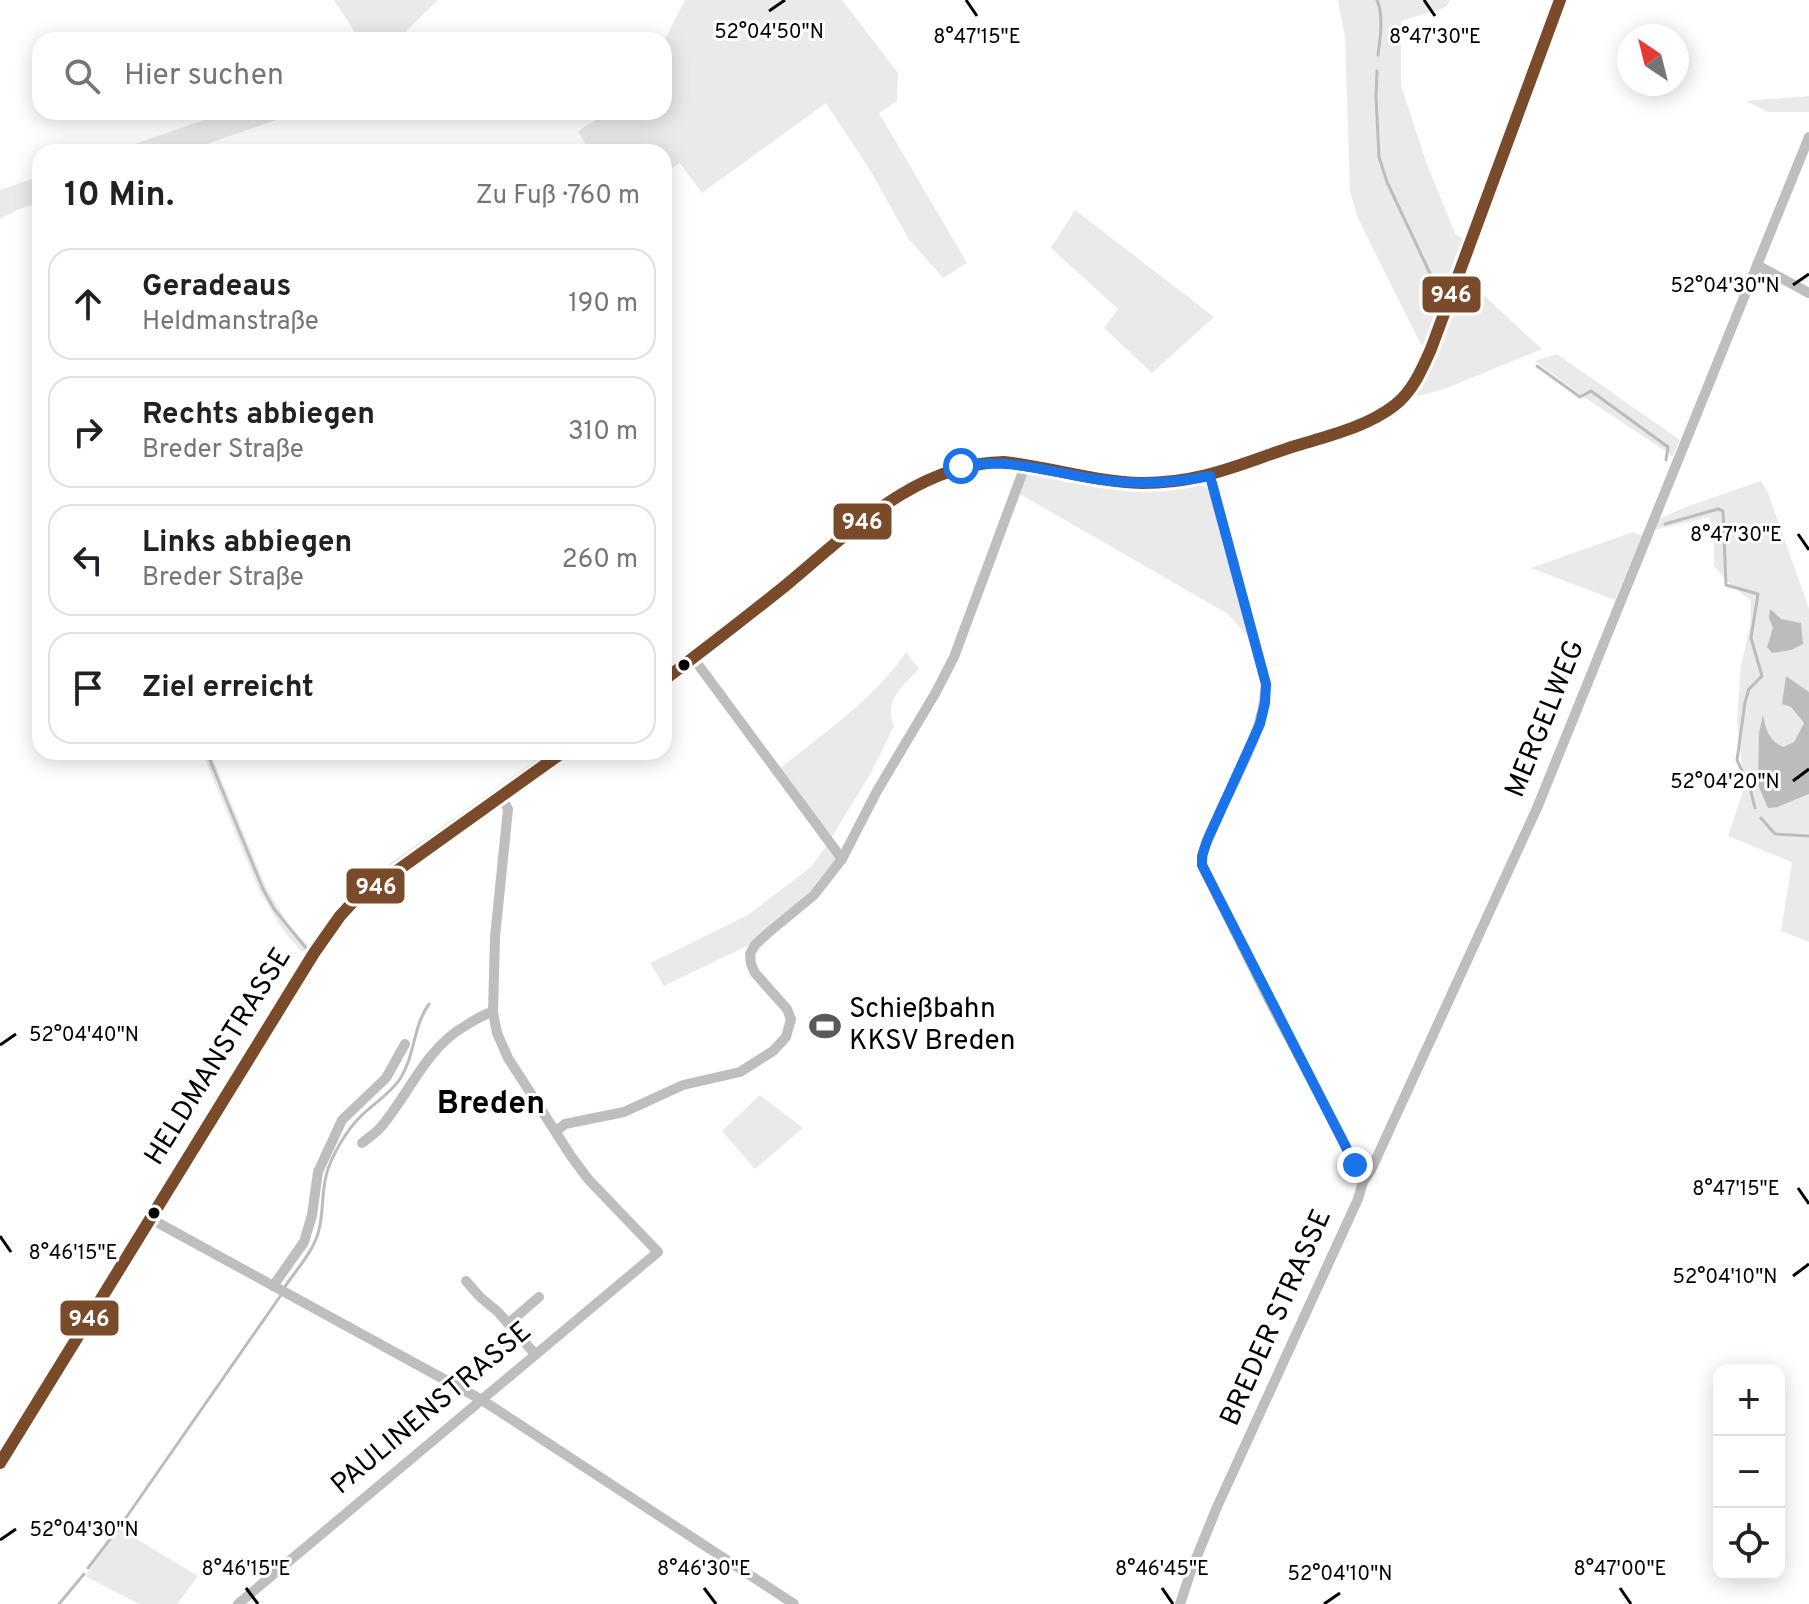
<!DOCTYPE html>
<html lang="de">
<head>
<meta charset="utf-8">
<style>
  body { margin:0; font-family:Overpass,sans-serif; background:#f2f2f2; color:#202124 }
  .controls { position:absolute; right:24px; bottom:24px; display:grid; overflow:hidden; border-radius:16px; box-shadow:0 4px 20px #0003 }
  .controls button { width:72px; height:72px; display:grid; place-items:center; padding:0; border:0; border-bottom:2px solid #e0e0e0; background:#fff; color:#202124; font:40px sans-serif }
  .compass { position:absolute; left:1617px; top:24px; width:72px; height:72px; border-radius:50%; background:#fff; box-shadow:0 4px 20px #0003; rotate:325deg }
  .stop { position:absolute; width:24px; height:24px; margin:-18px; border:6px solid #1a73e8; border-radius:50%; background:#fff }
  .stop.end { background:#1a73e8; border-color:#fff; box-shadow:0 2px 8px #0008 }
  .list { margin:0; padding:0; list-style:none }
  h2 { display:flex; justify-content:space-between; align-items:center; height:104px; margin:0; padding:0 32px; font-size:34px }
  h2 small { font-size:26px; font-weight:400; color:#757577 }
  .list li { display:grid; grid-template-columns:52px 1fr auto; gap:24px; align-items:center; box-sizing:border-box; height:112px; margin:0 16px 16px; padding:0 16px; border:2px solid #e0e0e0; border-radius:24px }
  .list b { display:block; font-size:30px; white-space:nowrap }
  .list p { margin:0; font-size:26px; white-space:nowrap; color:#757577 }
  .list em { font-size:26px; font-style:normal; color:#757577 }
  .icon { flex:none; width:44px; height:44px; fill:none; stroke:currentColor; stroke-width:2; stroke-linecap:round; stroke-linejoin:round }
  .map { position:relative; flex:none; width:1809px; height:1604px; overflow:hidden }
  .search { position:absolute; background:#fff; box-shadow:0 4px 20px #0003; left:32px; top:32px; width:640px; height:88px; display:flex; align-items:center; gap:20px; box-sizing:border-box; padding:0 28px; border-radius:24px; color:#757577; font-size:30px }
  .panel { position:absolute; background:#fff; box-shadow:0 4px 20px #0003; left:32px; top:144px; width:640px; height:616px; border-radius:24px }
  .map>svg:first-child { display:block }
  .green { fill:#eaeaea }
  .water { fill:#bcbcbc }
  .lines { fill:none; stroke-linecap:round; stroke-linejoin:round }
  .stream { stroke:#bcbcbc; stroke-width:3 }
  .minor { stroke:#bebebe; stroke-width:10 }
  .secondary { stroke:#c2c2c2; stroke-width:14 }
  .bus-1-casing { stroke:#fff; stroke-width:18 }
  .bus-1 { stroke:#7a4b2a; stroke-width:12 }
  .route { stroke:#1a73e8; stroke-width:10 }
  .ticks { fill:none; stroke:#000; stroke-width:3 }
  .bus-dot { fill:#000; stroke:#fff; stroke-width:3 }
  .labels { text-anchor:middle; dominant-baseline:central; stroke-width:6; stroke-linejoin:round; paint-order:stroke }
  .street-label { font-size:28px; fill:#000; stroke:#fff }
  .poi-label { font-size:28px; fill:#000; stroke:#fff; text-anchor:start }
  .quarter-label { font-size:32px; font-weight:bold; fill:#000; stroke:#fff }
  .ticks-label { font-size:20px; text-anchor:middle; fill:#000; stroke:#fff; stroke-width:6; stroke-linejoin:round; paint-order:stroke }
  .line-badge { stroke:#fff; stroke-width:3 }
  .badge-label { font-size:22px; text-anchor:middle; font-weight:bold; fill:#fff }
</style>
</head>
<body>
<div class="map">
<svg width="1809" height="1604" viewBox="0 0 1809 1604">
  <rect width="100%" height="100%" fill="#fff"/>
  <g class="green">
    <path d="M334 0H438L397 40H360Z"/>
    <path d="M685 0H842L898 73 897 101 879 113 967 263 943 278 908 238 870 170 826 103 702 193 680 163 664 174V152H590L578 131 609 112H664V41Z"/>
    <path d="M1338 0H1450L1446 7 1401 21V85L1427 165 1456 235 1466 240 1425 349 1419 341 1357 216 1350 191 1345 37Z"/>
    <path d="M1809 96V112H1768L1746 101Z"/>
    <path d="M228 112H299L184 152H111Z"/>
    <path d="M40 176V202L17 210 0 219V190Z"/>
    <path d="M1075 210 1214 317 1152 373 1104 328 1118 309 1051 248Z"/>
    <path d="M1464 277 1542 349 1447 388 1407 399Z"/>
    <path d="M1557 354 1680 440 1673 456 1578 393 1535 361Z"/>
    <path d="M1032 471 1196 483 1210 490 1251 640 1228 614 1018 493 1025 474Z"/>
    <path d="M1761 481 1768 493 1809 609V692L1786 677 1782 704 1791 707 1804 723 1794 742 1783 747C1770 740 1766 731 1764 718L1779 807 1809 794V942L1781 931 1792 862 1728 836 1744 789 1737 721 1741 665 1750 627 1751 601 1729 583 1714 566V540L1709 517 1654 530 1659 519 1683 508Z"/>
    <path d="M1633 532 1642 536 1615 600 1531 568Z"/>
    <path d="M906 652 919 669C902 687 884 700 894 726L872 771 830 840 778 770C822 734 874 700 906 652Z"/>
    <path d="M202 752H210L266 887 288 924 310 948 302 952 282 929 259 890Z"/>
    <path d="M827 845 837 860 814 890 751 944 664 986 650 963 748 915 811 867Z"/>
    <path d="M760 1095 803 1128 755 1169 722 1131Z"/>
    <path d="M120 1529 198 1576 177 1604H139L85 1576Z"/>
  </g>
  <g class="water">
    <path d="M1770 609 1781 619 1801 623 1803 644 1791 650 1772 653 1767 647 1773 628 1769 618Z"/>
    <path d="M1786 676 1809 692V794L1778 807 1768 808 1758 785 1759 733 1763 715C1766 730 1769 740 1783 747L1794 742 1804 723 1791 707 1782 704Z"/>
  </g>
  <g class="lines">
    <g class="stream">
      <path d="M1377 0C1384 16 1380 38 1378 55"/>
      <path d="M1377 71 1376 97 1379 157 1387 182 1435 284"/>
      <path d="M1537 366 1580 397 1591 391 1668 447 1666 460"/>
      <path d="M1665 524 1718 509 1723 511 1726 585 1758 594 1751 638 1762 676 1749 689 1745 702 1737 760 1750 788 1755 808"/>
      <path d="M207 753 263 889 274 909 306 948"/>
      <path d="M1761 818 1775 834 1809 836"/>
      <path d="M383 871 550 752"/>
      <path d="M284 1288C296 1270 314 1251 319 1230 324 1210 321 1189 328 1169 334 1152 347 1130 360 1117 373 1104 390 1094 400 1079 415 1056 413 1026 429 1004"/>
      <path d="M123 1522 281 1295"/>
      <path d="M88 1568 118 1529"/>
      <path d="M59 1604 84 1574"/>
    </g>
    <g class="minor">
      <path d="M1757 265 1809 293"/>
      <path d="M694 659 842 859"/>
      <path d="M556 1131 565 1124 624 1112 683 1085 740 1072 773 1051 786 1037 791 1019 787 1009 755 973 751 964 750 954 755 945 768 933 814 895 842 859 877 791 936 692 954 657 1025 466"/>
      <path d="M362 1143C368 1138 376 1133 381 1127 410 1093 425 1049 465 1026 475 1020 483 1014 493 1012"/>
      <path d="M1363 1182 1371 1170 1537 808 1809 137"/>
      <path d="M151 1219 482 1400 794 1604"/>
      <path d="M466 1281 480 1297 498 1312 535 1354"/>
      <path d="M273 1286 304 1242 312 1215 318 1172 342 1120 386 1078 405 1044"/>
      <path d="M509 1323 539 1297"/>
      <path d="M238 1604 658 1252 588 1179 571 1156 508 1058 497 1033 493 1012 495 937 508 809 501 796"/>
      <path d="M1180 1604 1191 1571 1217 1507 1358 1199 1363 1182 1341 1136 1269 1000 1202 865C1202 844 1214 826 1222 807 1241 768 1264 728 1266 684L1210 476"/>
    </g>
    <g class="secondary">
      <path d="M664 680 733 628 876 511C914 485 957 459 1004 462 1040 465 1075 478 1111 481 1137 484 1163 483 1189 480 1221 475 1251 462 1281 451 1318 438 1381 424 1407 394 1425 372 1438 327 1449 300 1488 201 1524 100 1560 0"/>
      <path d="M0 1463 314 953 340 916 352 903 563 752"/>
    </g>
    <defs>
      <g id="bus-1">
        <path d="M664 680C705 649 745 618 785 586 849 533 916 463 1004 462 1050 467 1095 482 1142 483 1203 483 1239 464 1295 446 1328 436 1367 427 1395 405 1413 391 1422 369 1431 349L1560 0"/>
        <path d="M0 1463 314 953 340 916 352 903 563 752"/>
      </g>
    </defs>
    <use href="#bus-1" class="bus-1-casing"/>
    <use href="#bus-1" class="bus-1"/>
  </g>
  <g class="lines">
    <path class="route" d="M961 466C1016 457 1057 475 1110 481 1144 485 1177 482 1210 476L1266 684 1265 703 1260 724 1207 841 1202 856V865L1355 1165"/>
  </g>
  <path class="ticks" d="M966 0 977 16M1424 0 1435 16M769 11 785 0M1793 285 1809 274M1798 534 1809 550M1793 781 1809 769M0 1045 16 1034M1798 1188 1809 1204M0 1236 11 1252M1793 1276 1809 1264M0 1540 16 1529M246 1588 258 1604M704 1588 716 1604M1162 1588 1173 1604M1620 1588 1631 1604M1324 1604 1340 1593"/>
  <defs>
    <symbol id="stadium-bare" viewBox="-9 -9 18 18"><path d="M0-5a6.5 5 0 1 0 0 10a6.5 5 0 1 0 0-10ZM-3.5-1.8h7v3.6h-7Z" fill="#595959" stroke="#fff" stroke-width="2.5" paint-order="stroke"/></symbol>
  </defs>
  <g fill-rule="evenodd">
    <use href="#stadium-bare" x="803" y="1004" width="44" height="44"/>
  </g>
  <g class="bus-dot">
    <circle cx="684" cy="665" r="7"/>
    <circle cx="154" cy="1213" r="7"/>
  </g>
  <g class="labels">
    <g class="street-label">
      <text transform="translate(1546 719) rotate(-68)">MERGELWEG</text>
      <text transform="translate(219 1057) rotate(-58)">HELDMANSTRASSE</text>
      <text transform="translate(1277 1318) rotate(-66)">BREDER STRASSE</text>
      <text transform="translate(432 1409) rotate(-40)">PAULINENSTRASSE</text>
    </g>
    <g class="poi-label">
      <text x="849" y="1010">Schießbahn<tspan x="849" dy="32">KKSV Breden</tspan></text>
    </g>
    <g class="quarter-label">
      <text x="491" y="1105">Breden</text>
    </g>
  </g>
  <g class="ticks-label">
    <text x="769" y="38">52°04'50"N</text>
    <text x="977" y="43">8°47'15"E</text>
    <text x="1435" y="43">8°47'30"E</text>
    <text x="1725" y="292">52°04'30"N</text>
    <text x="1736" y="541">8°47'30"E</text>
    <text x="1725" y="788">52°04'20"N</text>
    <text x="84" y="1041">52°04'40"N</text>
    <text x="1736" y="1195">8°47'15"E</text>
    <text x="73" y="1259">8°46'15"E</text>
    <text x="1725" y="1283">52°04'10"N</text>
    <text x="84" y="1536">52°04'30"N</text>
    <text x="246" y="1575">8°46'15"E</text>
    <text x="704" y="1575">8°46'30"E</text>
    <text x="1162" y="1575">8°46'45"E</text>
    <text x="1620" y="1575">8°47'00"E</text>
    <text x="1340" y="1580">52°04'10"N</text>
  </g>
  <g class="line-badge">
    <rect x="1421" y="275" width="61" height="39" rx="8" fill="#7a4b2a"/>
    <rect x="832" y="502" width="61" height="39" rx="8" fill="#7a4b2a"/>
    <rect x="345" y="867" width="61" height="38" rx="8" fill="#7a4b2a"/>
    <rect x="59" y="1299" width="61" height="38" rx="8" fill="#7a4b2a"/>
  </g>
  <g class="badge-label">
    <text x="1451" y="302">946</text>
    <text x="862" y="529">946</text>
    <text x="376" y="894">946</text>
    <text x="89" y="1326">946</text>
  </g>
</svg>
<div class="controls">
<button>+</button>
<button>−</button>
<button><svg class="icon" aria-label="locate" viewBox="0 0 24 24"><circle cx="12" cy="12" r="6"/><path d="M12 2v4M12 18v4M2 12h4M18 12h4"/></svg></button>
</div>
<svg class="compass" viewBox="-18 -18 36 36"><path d="M0-13l5 13h-10z" fill="#e53935"/><path d="M0 13l5-13h-10z" fill="#757577"/></svg>
<div class="stop" style="left:961px;top:466px"></div>
<div class="stop end" style="left:1355px;top:1165px"></div>
<div class="search"><svg class="icon" aria-label="search" viewBox="0 0 24 24"><circle cx="10" cy="10" r="6"/><path d="M15 15l6 6"/></svg>Hier suchen</div>
<section class="panel">
<h2>10 Min.<small>Zu Fuß · 760 m</small></h2>
<ul class="list">
<li><svg class="icon" aria-label="ahead" viewBox="0 0 24 24"><path d="M12 20V5M6 11l6-6 6 6"/></svg><div><b>Geradeaus</b><p>Heldmanstraße</p></div><em>190 m</em></li>
<li><svg class="icon" aria-label="right" viewBox="0 0 24 24"><path d="M7 20v-9h11M14 6l5 5-5 5"/></svg><div><b>Rechts abbiegen</b><p>Breder Straße</p></div><em>310 m</em></li>
<li><svg class="icon" aria-label="left" viewBox="0 0 24 24"><path d="M17 20v-9H6M10 6l-5 5 5 5"/></svg><div><b>Links abbiegen</b><p>Breder Straße</p></div><em>260 m</em></li>
<li><svg class="icon" aria-label="arrive" viewBox="0 0 24 24"><path d="M6 21V4h12l-3 4 3 4H6"/></svg><div><b>Ziel erreicht</b></div></li>
</ul>
</section>
</div>
</body>
</html>
